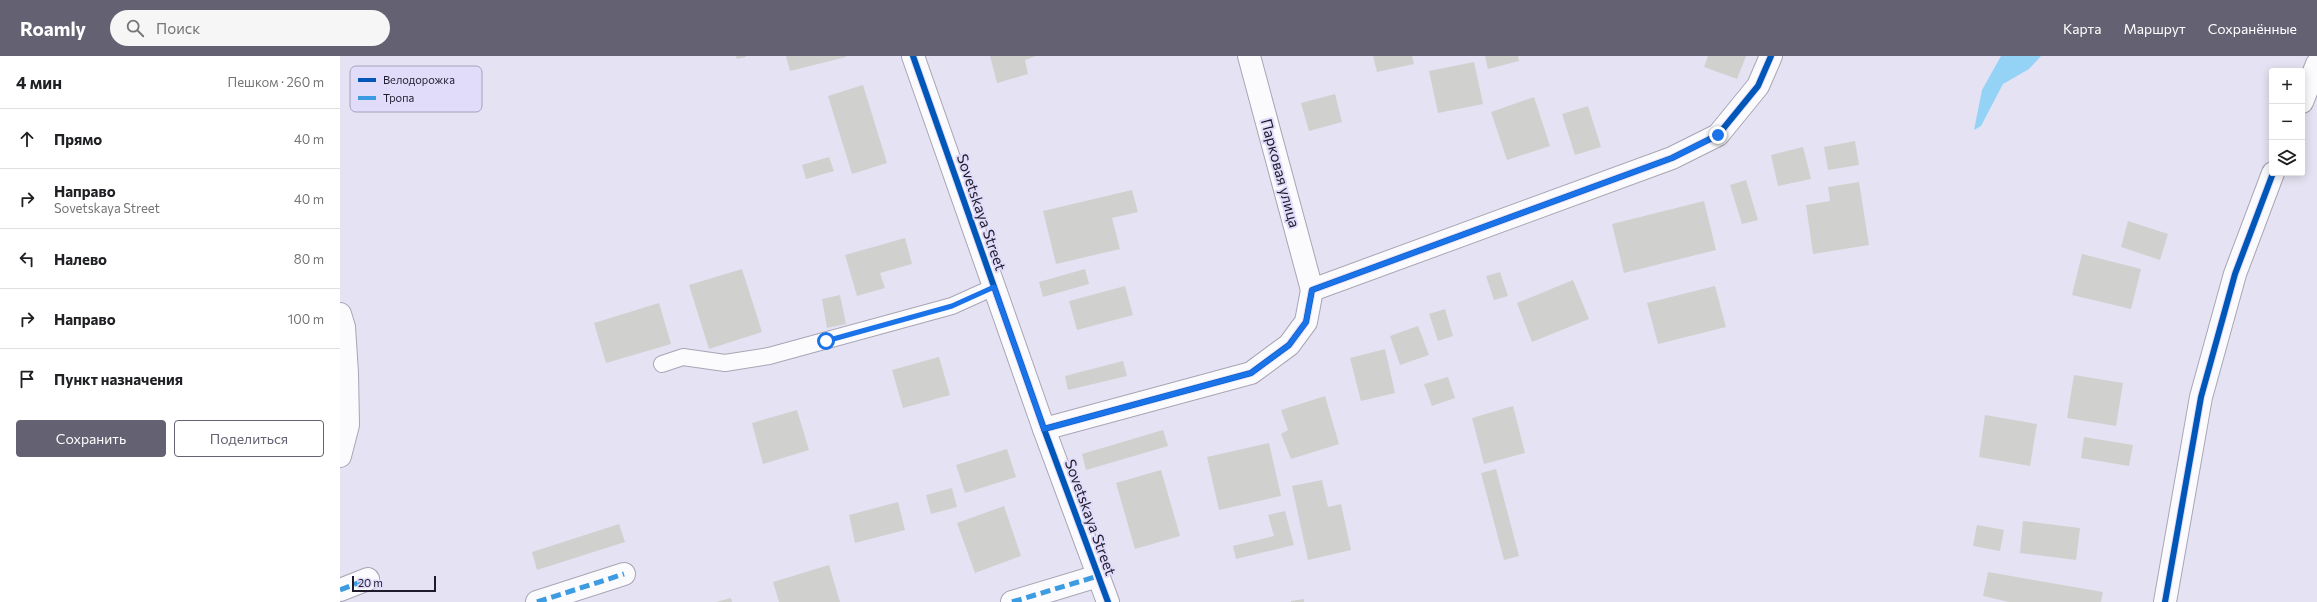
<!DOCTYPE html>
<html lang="ru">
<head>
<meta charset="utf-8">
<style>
  body { margin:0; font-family:Commissioner,sans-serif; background:#f6f6f6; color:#202124 }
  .controls { position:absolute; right:12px; top:12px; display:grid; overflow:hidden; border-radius:4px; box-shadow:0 2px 10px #0003 }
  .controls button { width:36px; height:36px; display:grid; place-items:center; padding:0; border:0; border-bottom:1px solid #e0e0e0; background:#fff; color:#202124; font:20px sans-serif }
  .scale { position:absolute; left:12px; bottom:10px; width:84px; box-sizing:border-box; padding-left:4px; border:2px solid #1f1b2d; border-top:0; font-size:11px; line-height:14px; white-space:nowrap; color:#1f1b2d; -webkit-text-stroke:3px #e0dcfa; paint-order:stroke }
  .stop { position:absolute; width:12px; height:12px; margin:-9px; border:3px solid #1a73e8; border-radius:50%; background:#fff }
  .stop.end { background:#1a73e8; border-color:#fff; box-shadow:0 1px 4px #0008 }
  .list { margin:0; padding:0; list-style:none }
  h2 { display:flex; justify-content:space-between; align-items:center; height:52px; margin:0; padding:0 16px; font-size:17px }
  h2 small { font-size:13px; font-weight:400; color:#757577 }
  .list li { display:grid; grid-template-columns:26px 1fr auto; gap:12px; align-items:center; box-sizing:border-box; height:60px; padding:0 16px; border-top:1px solid #e0e0e0 }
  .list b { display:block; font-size:15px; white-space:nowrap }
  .list p { margin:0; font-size:13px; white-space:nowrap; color:#757577 }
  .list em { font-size:13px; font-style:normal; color:#757577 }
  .actions { display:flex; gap:8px; padding:12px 16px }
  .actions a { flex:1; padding:9px 0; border:1px solid #646172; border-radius:4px; text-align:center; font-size:14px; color:#646172 }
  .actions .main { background:#646172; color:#fff }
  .icon { flex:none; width:22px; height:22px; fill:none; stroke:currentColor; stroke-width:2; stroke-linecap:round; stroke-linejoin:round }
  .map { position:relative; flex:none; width:1977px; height:546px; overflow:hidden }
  header { display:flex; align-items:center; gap:24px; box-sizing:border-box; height:56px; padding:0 20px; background:#646172; color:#fff }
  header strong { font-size:19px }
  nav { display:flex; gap:22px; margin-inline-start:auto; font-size:14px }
  .search { width:280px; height:36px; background:#f6f6f6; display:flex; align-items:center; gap:10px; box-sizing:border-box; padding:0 14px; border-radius:22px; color:#757577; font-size:15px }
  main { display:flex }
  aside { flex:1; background:#fff }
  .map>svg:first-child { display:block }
  .water { fill:#94d2f6 }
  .building { fill:#d0d0ce }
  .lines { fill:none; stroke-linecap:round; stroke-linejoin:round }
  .lane-casing { stroke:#a8a5b5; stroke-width:18 }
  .street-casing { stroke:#a8a5b5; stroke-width:24 }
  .lane { stroke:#fbfbfd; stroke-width:16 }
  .street { stroke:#fbfbfd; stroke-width:22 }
  .quiet { stroke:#3c9be1; stroke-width:5; stroke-dasharray:10 5; stroke-linecap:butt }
  .cycleway-casing { stroke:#e0dcfa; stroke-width:8 }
  .cycleway { stroke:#0057b8; stroke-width:6 }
  .route { stroke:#1a73e8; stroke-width:5 }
  .labels { text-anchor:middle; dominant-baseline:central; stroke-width:4; stroke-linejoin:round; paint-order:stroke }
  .street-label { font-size:15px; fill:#1f1b2d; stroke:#e0dcfa }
  .key { fill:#e0dcfa; stroke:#a6a2bc; stroke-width:1 }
  .key-label { font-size:11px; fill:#1f1b2d }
</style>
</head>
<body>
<header>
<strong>Roamly</strong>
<div class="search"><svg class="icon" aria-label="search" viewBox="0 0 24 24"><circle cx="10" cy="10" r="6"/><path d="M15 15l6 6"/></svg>Поиск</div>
<nav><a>Карта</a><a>Маршрут</a><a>Сохранённые</a></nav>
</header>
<main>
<aside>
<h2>4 мин<small>Пешком · 260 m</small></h2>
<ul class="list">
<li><svg class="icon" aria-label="ahead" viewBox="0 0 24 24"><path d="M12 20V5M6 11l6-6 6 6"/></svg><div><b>Прямо</b></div><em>40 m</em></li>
<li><svg class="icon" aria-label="right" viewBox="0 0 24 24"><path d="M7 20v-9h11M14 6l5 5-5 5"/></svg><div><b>Направо</b><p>Sovetskaya Street</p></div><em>40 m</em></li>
<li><svg class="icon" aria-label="left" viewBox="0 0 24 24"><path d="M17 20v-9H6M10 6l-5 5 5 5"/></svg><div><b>Налево</b></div><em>80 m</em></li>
<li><svg class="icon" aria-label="right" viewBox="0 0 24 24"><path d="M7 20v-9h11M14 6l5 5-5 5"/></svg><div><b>Направо</b></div><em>100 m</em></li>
<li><svg class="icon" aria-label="arrive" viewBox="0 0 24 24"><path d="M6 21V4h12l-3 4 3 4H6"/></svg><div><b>Пункт назначения</b></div></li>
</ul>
<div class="actions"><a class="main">Сохранить</a><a>Поделиться</a></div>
</aside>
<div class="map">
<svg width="1977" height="546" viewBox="0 0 1977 546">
  <rect width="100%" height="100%" fill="#e5e3f3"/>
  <path class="water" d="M1661 0H1701L1689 13 1663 28 1641 70 1634 74 1642 34Z"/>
  <g class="building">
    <path d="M396 0H406V1L397 3Z"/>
    <path d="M446 0H506V1L450 15Z"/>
    <path d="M650 0H696L685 4 688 18 657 27Z"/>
    <path d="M1033 0H1072L1074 8 1037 16Z"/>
    <path d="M1145 0H1178L1179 5 1148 13Z"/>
    <path d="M1368 0H1406L1397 23 1364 11Z"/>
    <path d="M1134 6 1143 48 1098 57 1089 15Z"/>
    <path d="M523 29 547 107 512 118 488 40Z"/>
    <path d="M995 38 1002 66 969 75 961 47Z"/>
    <path d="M1194 41 1210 90 1167 104 1151 56Z"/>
    <path d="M1248 50 1261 91 1235 99 1222 58Z"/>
    <path d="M1515 85 1519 109 1488 114 1484 91Z"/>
    <path d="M1463 91 1471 123 1438 130 1431 99Z"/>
    <path d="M489 101 494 115 466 123 462 109Z"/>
    <path d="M1406 124 1418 164 1402 168 1390 129Z"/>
    <path d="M1519 126 1529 189 1473 198 1466 149 1490 145 1488 131Z"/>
    <path d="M792 134 798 156 772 162 780 193 716 208 703 155Z"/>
    <path d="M1364 145 1376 194 1284 217 1272 168Z"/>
    <path d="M1788 165 1828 178 1820 204 1781 191Z"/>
    <path d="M565 182 572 208 540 217 545 232 517 240 505 199Z"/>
    <path d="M1742 198 1801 213 1791 253 1732 239Z"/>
    <path d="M402 213 422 276 369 293 349 229Z"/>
    <path d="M745 213 749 228 703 241 699 226Z"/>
    <path d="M1160 216 1168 240 1154 244 1146 220Z"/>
    <path d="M1233 224 1249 263 1192 286 1177 247Z"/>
    <path d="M785 230 793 259 737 274 729 245Z"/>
    <path d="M1375 230 1386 271 1318 288 1307 247Z"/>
    <path d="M500 239 506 268 487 272 482 243Z"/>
    <path d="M319 247 331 288 266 307 254 267Z"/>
    <path d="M1105 253 1113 280 1098 285 1089 258Z"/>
    <path d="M1078 270 1089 299 1060 309 1050 280Z"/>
    <path d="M1045 293 1055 337 1021 345 1010 302Z"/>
    <path d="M599 301 610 339 563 352 552 314Z"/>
    <path d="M783 305 787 320 728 334 725 320Z"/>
    <path d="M1734 319 1783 327 1776 370 1727 362Z"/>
    <path d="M1108 321 1115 342 1092 350 1084 328Z"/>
    <path d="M985 340 999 388 951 403 941 378 948 374 941 354Z"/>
    <path d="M1173 350 1185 397 1144 408 1132 362Z"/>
    <path d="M457 354 469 394 423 408 412 367Z"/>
    <path d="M1645 359 1697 368 1690 410 1639 401Z"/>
    <path d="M823 374 828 390 746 414 742 398Z"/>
    <path d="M1744 381 1793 389 1789 410 1741 402Z"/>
    <path d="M929 387 941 440 879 454 867 401Z"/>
    <path d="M667 393 676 421 625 437 616 409Z"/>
    <path d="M1156 413 1179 500 1164 504 1141 417Z"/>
    <path d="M821 414 840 480 795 493 776 427Z"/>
    <path d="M982 424 988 451 1001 448 1011 494 968 504 952 430Z"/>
    <path d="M612 432 617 451 591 458 586 439Z"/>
    <path d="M558 446 565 474 515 487 509 459Z"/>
    <path d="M664 450 681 500 635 517 617 467Z"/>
    <path d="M945 455 954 489 896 503 893 490 934 480 928 459Z"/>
    <path d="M1683 465 1740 472 1736 504 1680 497Z"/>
    <path d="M279 468 285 486 197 514 192 496Z"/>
    <path d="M1637 469 1664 474 1660 495 1633 490Z"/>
    <path d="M489 509 500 546H439L433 526Z"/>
    <path d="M1648 516 1763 536 1761 546H1669L1643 540Z"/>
    <path d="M391 542 392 546H376Z"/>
    <path d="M964 543V546H951V545Z"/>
  </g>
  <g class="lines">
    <defs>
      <path id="lane" d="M322 308 343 301 385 307 429 300 612 250 654 231"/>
      <g id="street">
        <path d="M573 0 704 373 768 546"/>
        <path d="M909 0 972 234"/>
        <path d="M1962 46 1977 8"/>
        <path d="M0 258 4 271 7 317 8 369 0 400"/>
        <path d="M704 373 911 317 949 289 966 266 972 234 1332 102 1378 79 1418 30 1431 0"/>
        <path d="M0 534 28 523"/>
        <path d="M197 546 284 518"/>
        <path d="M672 546 758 520"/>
        <path d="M1825 546 1861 341 1895 218 1933 117"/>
      </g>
    </defs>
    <use href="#lane" class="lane-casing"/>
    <use href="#street" class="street-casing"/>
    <use href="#lane" class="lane"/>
    <use href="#street" class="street"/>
    <g class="quiet">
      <path d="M0 534 28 523"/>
      <path d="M197 546 284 518"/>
      <path d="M672 546 758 520"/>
    </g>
    <defs>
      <g id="cycleway">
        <path d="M573 0 704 373 768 546"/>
        <path d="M704 373 911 317 949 289 966 266 972 234 1332 102 1378 79 1418 30 1431 0"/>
        <path d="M1825 546 1861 341 1895 218 1933 117"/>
      </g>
    </defs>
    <use href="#cycleway" class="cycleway-casing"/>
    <use href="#cycleway" class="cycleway"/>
  </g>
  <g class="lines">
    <path class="route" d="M486 285 612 250 654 231 704 373 911 317 949 289 966 266 972 234 1332 102 1378 79"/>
  </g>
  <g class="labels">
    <g class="street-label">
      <text transform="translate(941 117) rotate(75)">Парковая улица</text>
      <text transform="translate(642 156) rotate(71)">Sovetskaya Street</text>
      <text transform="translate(751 461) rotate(70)">Sovetskaya Street</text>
    </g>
  </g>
  <rect x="10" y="10" width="132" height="46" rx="6" class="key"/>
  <rect x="18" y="22" width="18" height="4" fill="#0057b8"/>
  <rect x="18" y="40" width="18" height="4" fill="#3c9be1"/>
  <g class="key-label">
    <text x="43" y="28">Велодорожка</text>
    <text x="43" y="46">Тропа</text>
  </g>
</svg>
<div class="controls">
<button>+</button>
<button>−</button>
<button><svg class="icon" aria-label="layers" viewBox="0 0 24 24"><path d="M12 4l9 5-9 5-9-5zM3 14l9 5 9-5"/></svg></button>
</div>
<div class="scale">20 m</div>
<div class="stop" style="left:486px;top:285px"></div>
<div class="stop end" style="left:1378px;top:79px"></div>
</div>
</main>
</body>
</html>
